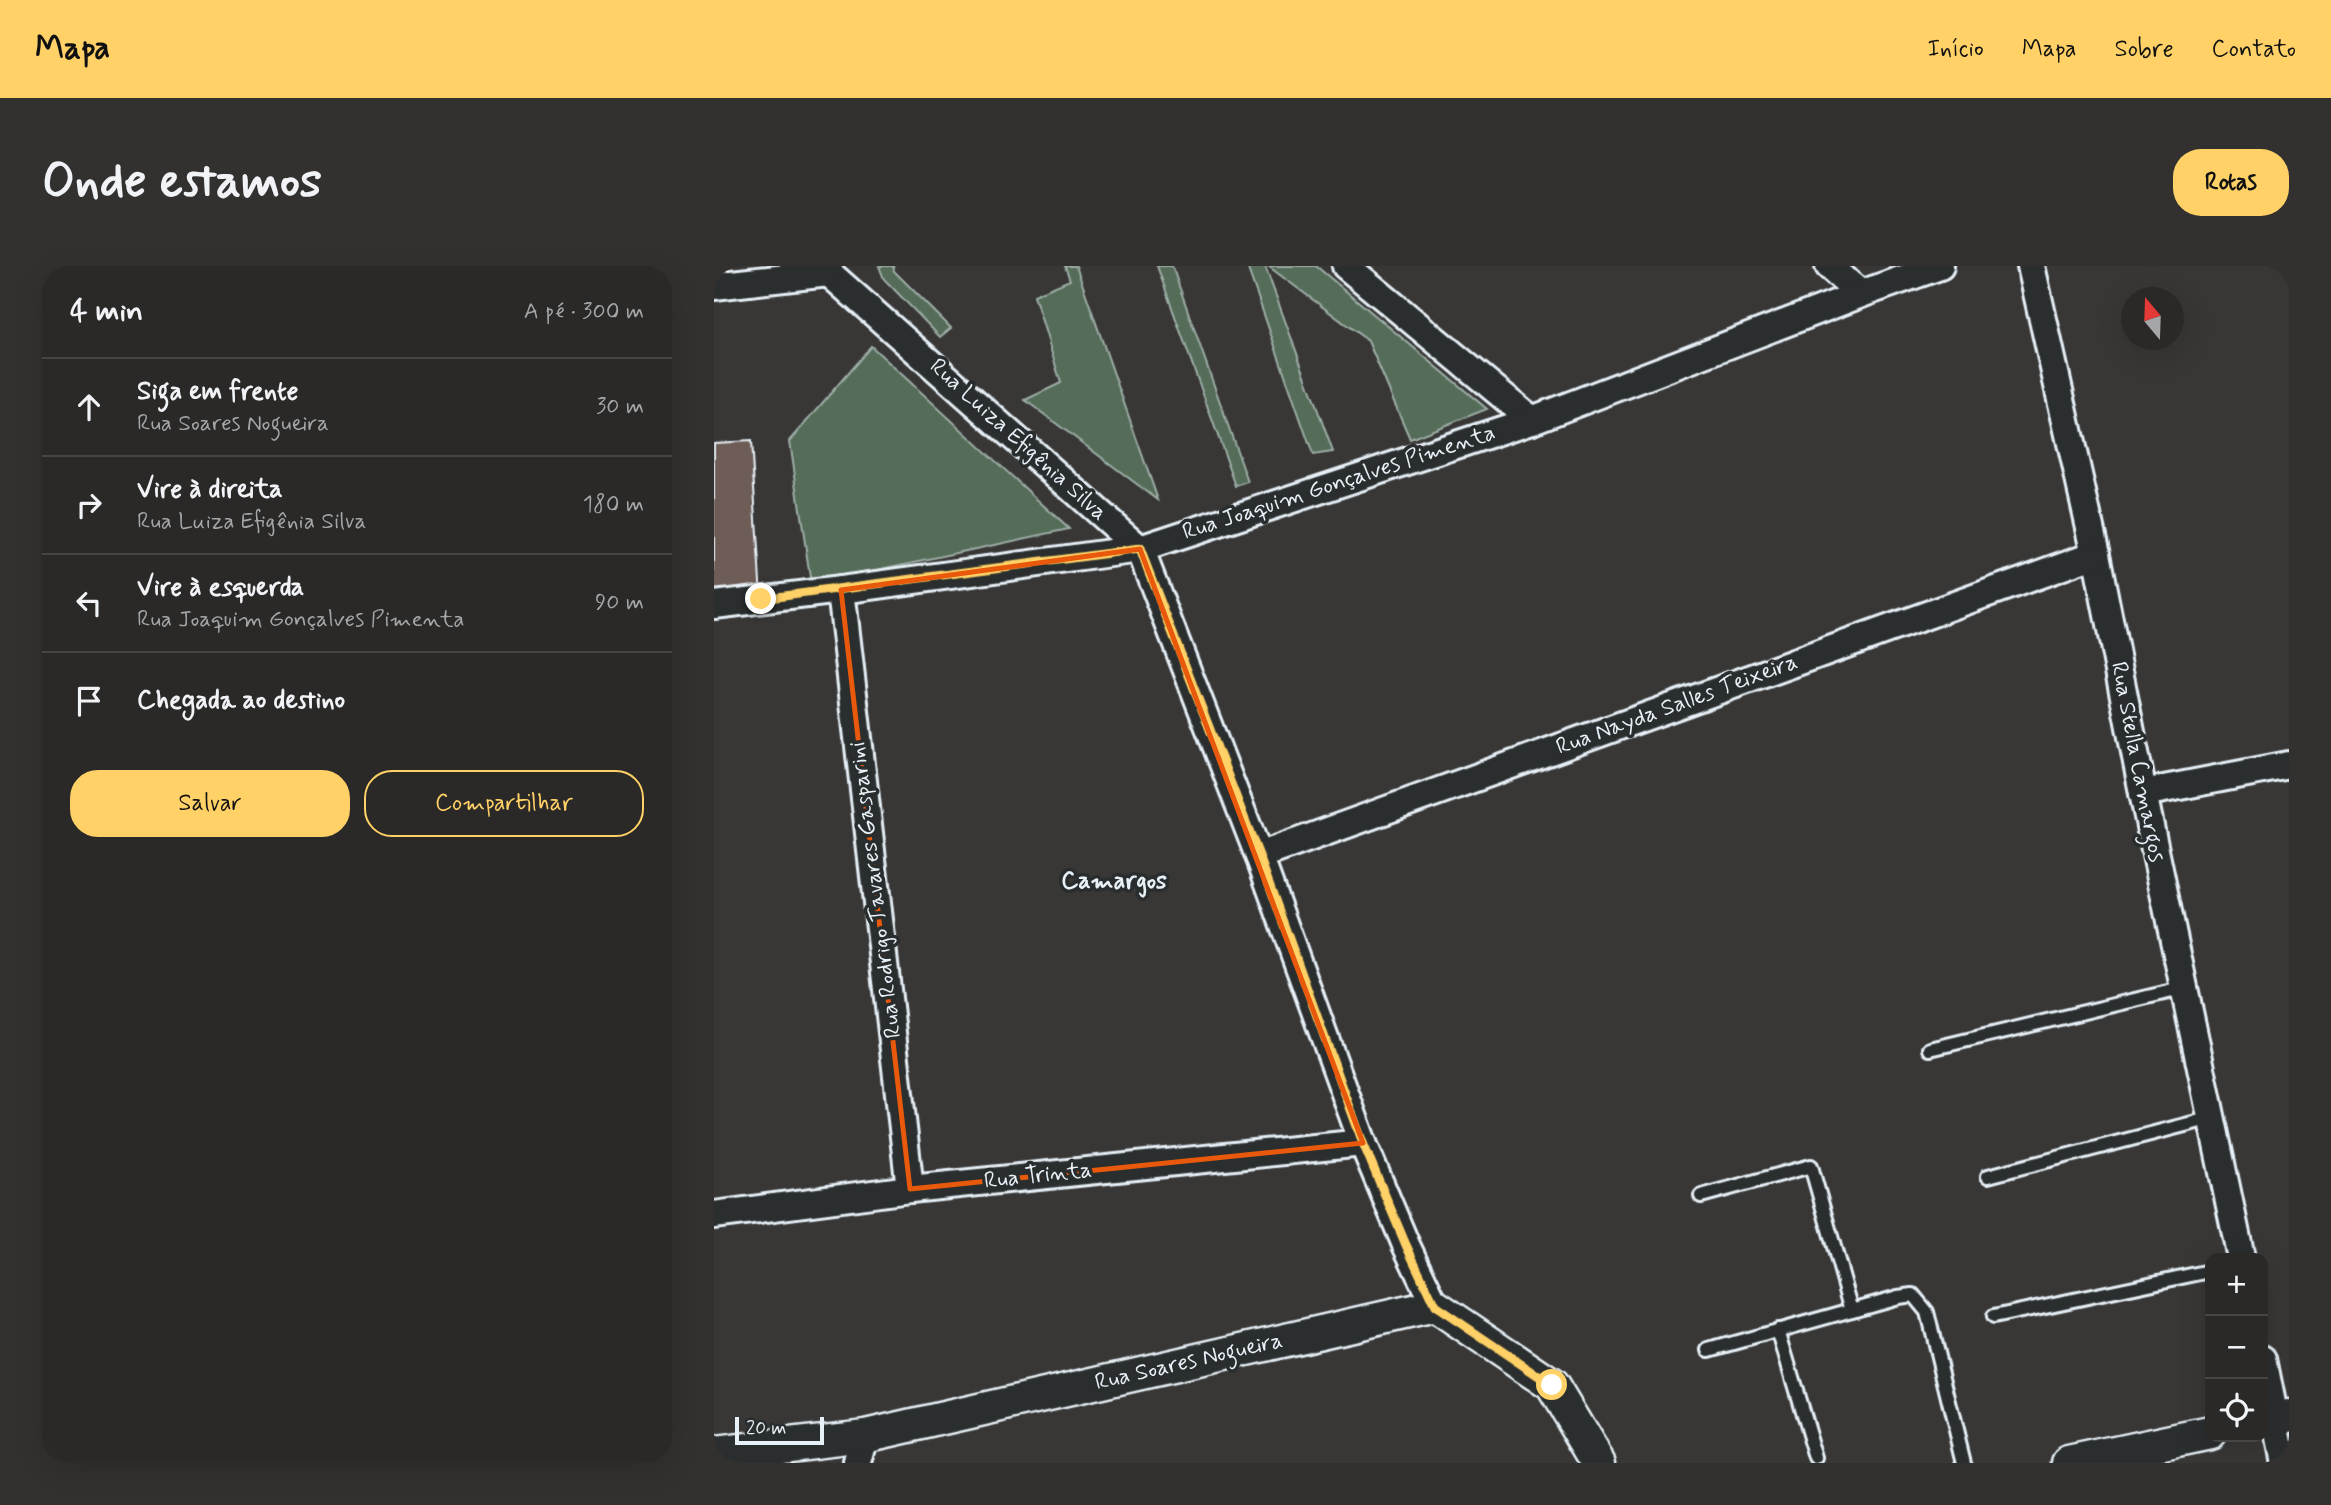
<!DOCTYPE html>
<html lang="pt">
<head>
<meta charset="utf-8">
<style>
  body { margin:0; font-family:Mynerve,sans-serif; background:#323130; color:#f1f3f6 }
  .controls { position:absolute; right:21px; bottom:21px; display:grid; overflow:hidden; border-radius:14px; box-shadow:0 7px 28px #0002 }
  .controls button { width:63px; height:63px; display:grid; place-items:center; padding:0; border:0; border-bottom:2px solid #464545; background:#2a2928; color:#f1f3f6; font:35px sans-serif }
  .compass { position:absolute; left:1407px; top:21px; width:63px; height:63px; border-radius:50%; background:#2a2928; box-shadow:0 7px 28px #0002; rotate:341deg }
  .scale { position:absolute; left:21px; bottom:18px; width:89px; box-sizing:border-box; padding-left:7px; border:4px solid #e8f1f8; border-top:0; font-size:19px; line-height:24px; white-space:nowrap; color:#e8f1f8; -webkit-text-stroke:5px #2a2d2e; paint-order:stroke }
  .stop { position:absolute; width:21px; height:21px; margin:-16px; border:5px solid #ffd166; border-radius:50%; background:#fff }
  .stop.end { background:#ffd166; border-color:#fff; box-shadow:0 2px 7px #0008 }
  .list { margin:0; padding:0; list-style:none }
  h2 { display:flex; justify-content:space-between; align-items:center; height:91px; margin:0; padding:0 28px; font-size:30px }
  h2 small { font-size:23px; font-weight:400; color:#a5a6a8 }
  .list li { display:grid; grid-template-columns:46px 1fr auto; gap:21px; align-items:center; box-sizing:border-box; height:98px; padding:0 28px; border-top:2px solid #464545 }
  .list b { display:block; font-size:26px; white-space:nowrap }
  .list p { margin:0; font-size:23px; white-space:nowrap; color:#a5a6a8 }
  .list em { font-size:23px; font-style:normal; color:#a5a6a8 }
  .actions { display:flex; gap:14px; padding:21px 28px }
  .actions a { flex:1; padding:16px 0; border:2px solid #ffd166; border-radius:28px; text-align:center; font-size:24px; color:#ffd166 }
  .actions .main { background:#ffd166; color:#111 }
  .icon { flex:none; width:38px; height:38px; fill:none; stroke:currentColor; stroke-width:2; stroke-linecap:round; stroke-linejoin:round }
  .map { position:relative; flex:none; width:1575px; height:1197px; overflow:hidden; border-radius:28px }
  header { display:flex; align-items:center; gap:42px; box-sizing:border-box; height:98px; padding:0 35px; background:#ffd166; color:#111 }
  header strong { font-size:33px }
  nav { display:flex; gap:38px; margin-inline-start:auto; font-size:24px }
  .intro { display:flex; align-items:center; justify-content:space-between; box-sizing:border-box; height:168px; padding:0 42px }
  h1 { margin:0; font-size:49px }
  .button { padding:18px 32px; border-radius:28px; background:#ffd166; color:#111; font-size:24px; font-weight:700 }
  main { display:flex; gap:42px; padding:0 42px }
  aside { flex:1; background:#2a2928; border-radius:28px; box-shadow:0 7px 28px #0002 }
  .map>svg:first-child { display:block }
  .green { fill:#556c58; stroke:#9eaea8; stroke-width:2 }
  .building { fill:#6e5d57; stroke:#e8f1f8; stroke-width:2 }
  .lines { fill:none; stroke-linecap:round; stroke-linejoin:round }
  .service-casing { stroke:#e8f1f8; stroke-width:18 }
  .minor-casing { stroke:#e8f1f8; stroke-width:32 }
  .tertiary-casing { stroke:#e8f1f8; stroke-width:37 }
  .service { stroke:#2a2d2e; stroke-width:12 }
  .minor { stroke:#2a2d2e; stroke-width:26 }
  .tertiary { stroke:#2a2d2e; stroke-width:32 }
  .route { stroke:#ffd166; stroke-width:9 }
  .marked { fill:none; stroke:#e8590c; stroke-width:5; stroke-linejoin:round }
  .labels { text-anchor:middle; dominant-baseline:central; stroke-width:7; stroke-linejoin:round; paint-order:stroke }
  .street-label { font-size:23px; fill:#e8f1f8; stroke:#2a2d2e }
  .neighbourhood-label { font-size:24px; font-weight:bold; fill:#e8f1f8; stroke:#2a2d2e }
</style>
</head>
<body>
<header>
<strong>Mapa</strong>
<nav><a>Início</a><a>Mapa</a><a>Sobre</a><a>Contato</a></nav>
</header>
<div class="intro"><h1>Onde estamos</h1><a class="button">Rotas</a></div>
<main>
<aside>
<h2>4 min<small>A pé · 300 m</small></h2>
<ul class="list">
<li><svg class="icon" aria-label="ahead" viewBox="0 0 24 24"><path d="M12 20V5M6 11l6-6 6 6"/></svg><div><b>Siga em frente</b><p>Rua Soares Nogueira</p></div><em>30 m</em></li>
<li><svg class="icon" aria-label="right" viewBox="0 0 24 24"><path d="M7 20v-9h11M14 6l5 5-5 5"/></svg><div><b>Vire à direita</b><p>Rua Luiza Efigênia Silva</p></div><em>180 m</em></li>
<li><svg class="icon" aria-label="left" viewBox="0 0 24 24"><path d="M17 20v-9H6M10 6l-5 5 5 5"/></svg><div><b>Vire à esquerda</b><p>Rua Joaquim Gonçalves Pimenta</p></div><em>90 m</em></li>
<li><svg class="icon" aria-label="arrive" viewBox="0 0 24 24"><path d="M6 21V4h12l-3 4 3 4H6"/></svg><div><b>Chegada ao destino</b></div></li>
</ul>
<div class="actions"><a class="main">Salvar</a><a>Compartilhar</a></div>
</aside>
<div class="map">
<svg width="1575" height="1197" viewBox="0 0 1575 1197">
  <rect width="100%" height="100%" fill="#383736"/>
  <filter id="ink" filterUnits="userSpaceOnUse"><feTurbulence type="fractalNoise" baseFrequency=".0143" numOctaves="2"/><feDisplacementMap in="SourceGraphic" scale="14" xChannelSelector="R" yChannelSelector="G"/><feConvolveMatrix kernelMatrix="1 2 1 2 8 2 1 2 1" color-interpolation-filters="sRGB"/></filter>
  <g filter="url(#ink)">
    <g class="green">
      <path d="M165 0H179L180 5 237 62 226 71 170 13Z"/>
      <path d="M351 0H362L444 234 311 134 347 117 320 29 356 14Z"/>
      <path d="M443 0H458L534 216 522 220Z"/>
      <path d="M533 0H551L619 186 599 189Z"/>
      <path d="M554 0H602L773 143 696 173 654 75Z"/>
      <path d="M157 80 355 263 97 318 76 175Z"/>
    </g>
    <path class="building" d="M37 175 47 331 0 338V177Z"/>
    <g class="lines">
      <defs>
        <g id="service">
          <path d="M1216 783 1471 722"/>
          <path d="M1274 910 1498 852"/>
          <path d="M987 930 1097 900 1138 1044"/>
          <path d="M1279 1051 1496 1005"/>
          <path d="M1064 1064 1102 1192"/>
          <path d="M995 1084 1184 1031 1199 1029 1213 1046 1250 1197"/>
        </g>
        <g id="minor">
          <path d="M107 0 426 283 545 590 649 877 692 979 721 1040"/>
          <path d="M632 0 818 154"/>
          <path d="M1115 0 1147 28"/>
          <path d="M1317 0 1382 288 1429 527 1527 992"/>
          <path d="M0 20 115 7"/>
          <path d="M127 324 196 923"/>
          <path d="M0 339 127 324 426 283 818 154 1147 28 1226 0"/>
          <path d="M1429 527 1575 499"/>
          <path d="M545 590 1382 288"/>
          <path d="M0 949 196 923 649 877"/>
          <path d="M1549 1093 1570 1197"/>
          <path d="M144 1197 151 1170"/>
        </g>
        <g id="tertiary">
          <path d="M1549 1155 1575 1150"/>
          <path d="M0 1188 151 1170 721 1040 838 1119 885 1197"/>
          <path d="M1355 1197 1496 1167"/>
        </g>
      </defs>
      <use href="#service" class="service-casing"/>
      <use href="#minor" class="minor-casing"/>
      <use href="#tertiary" class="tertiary-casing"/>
      <use href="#service" class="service"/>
      <use href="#minor" class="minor"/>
      <use href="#tertiary" class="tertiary"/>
    </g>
  </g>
  <g class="lines" filter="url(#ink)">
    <path class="route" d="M47 333 426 283 545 590 649 877 692 979 721 1040 838 1119"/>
  </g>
  <path class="marked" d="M426 283 649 877 196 923 127 324Z"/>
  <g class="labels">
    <g class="street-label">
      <text transform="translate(304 174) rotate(42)">Rua Luiza Efigênia Silva</text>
      <text transform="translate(625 217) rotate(-18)">Rua Joaquim Gonçalves Pimenta</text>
      <text transform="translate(963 439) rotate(-20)">Rua Nayda Salles Teixeira</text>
      <text transform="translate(1423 496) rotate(79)">Rua Stella Camargos</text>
      <text transform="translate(162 624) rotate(-97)">Rua Rodrigo Tavares Gasparini</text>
      <text transform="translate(324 910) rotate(-6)">Rua Trinta</text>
      <text transform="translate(475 1096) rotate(-13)">Rua Soares Nogueira</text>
    </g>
    <g class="neighbourhood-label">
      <text x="400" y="615">Camargos</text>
    </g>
  </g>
</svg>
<div class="controls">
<button>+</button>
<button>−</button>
<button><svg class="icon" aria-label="locate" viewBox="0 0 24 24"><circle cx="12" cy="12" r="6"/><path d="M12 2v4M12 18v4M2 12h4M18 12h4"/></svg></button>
</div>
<svg class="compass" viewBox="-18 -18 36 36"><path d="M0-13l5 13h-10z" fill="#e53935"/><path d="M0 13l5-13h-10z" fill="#a5a6a8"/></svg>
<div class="scale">20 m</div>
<div class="stop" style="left:838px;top:1119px"></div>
<div class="stop end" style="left:47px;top:333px"></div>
</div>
</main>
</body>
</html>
